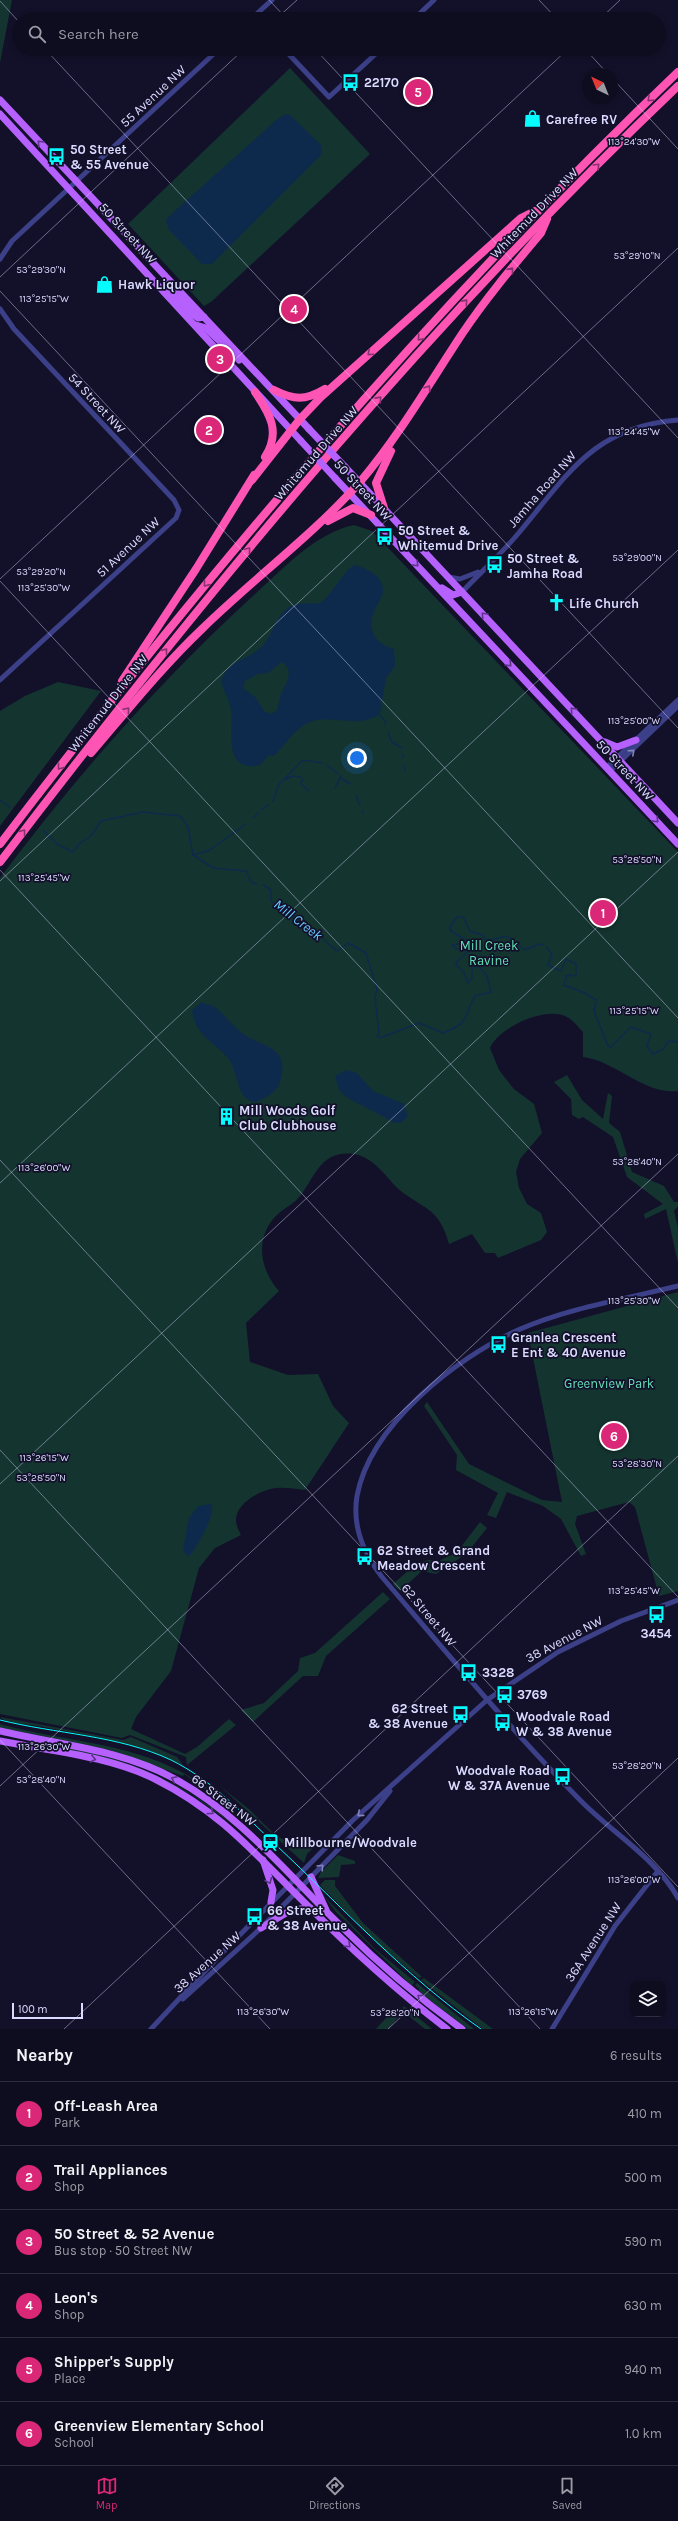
<!DOCTYPE html>
<html lang="en">
<head>
<meta charset="utf-8">
<style>
  body { margin:0; font-family:Karla,sans-serif; background:#171629; color:#f1f3f6 }
  .controls { position:absolute; right:12px; bottom:12px; display:grid; overflow:hidden; border-radius:8px; box-shadow:0 2px 6px #0003 }
  .controls button { width:36px; height:36px; display:grid; place-items:center; padding:0; border:0; border-bottom:1px solid #2e2d3e; background:#0e0d20; color:#f1f3f6; font:20px sans-serif }
  .compass { position:absolute; left:582px; top:68px; width:36px; height:36px; border-radius:50%; background:#0e0d20; box-shadow:0 2px 6px #0003; rotate:317deg }
  .scale { position:absolute; left:12px; bottom:10px; width:71px; box-sizing:border-box; padding-left:4px; border:2px solid #dbdaff; border-top:0; font-size:11px; line-height:14px; white-space:nowrap; color:#dbdaff; -webkit-text-stroke:3px #13112a; paint-order:stroke }
  .you { position:absolute; left:357px; top:758px; width:14px; height:14px; margin:-10px; border:3px solid #fff; border-radius:50%; background:#1a73e8; box-shadow:0 0 0 6px #1a73e833 }
  .badge { display:grid; place-items:center; width:26px; height:26px; border-radius:50%; background:#db2777; color:#fff; font-size:13px; font-weight:700 }
  .pin { position:absolute; translate:-50% -50%; border:2px solid #fff; box-shadow:0 1px 4px #0006 }
  .list { margin:0; padding:0; list-style:none }
  h2 { display:flex; justify-content:space-between; align-items:center; height:52px; margin:0; padding:0 16px; font-size:17px }
  h2 small { font-size:13px; font-weight:400; color:#9b9ca5 }
  .list li { display:grid; grid-template-columns:26px 1fr auto; gap:12px; align-items:center; box-sizing:border-box; height:64px; padding:0 16px; border-top:1px solid #2e2d3e }
  .list b { display:block; font-size:15px; white-space:nowrap }
  .list p { margin:0; font-size:13px; white-space:nowrap; color:#9b9ca5 }
  .list em { font-size:13px; font-style:normal; color:#9b9ca5 }
  .icon { flex:none; width:22px; height:22px; fill:none; stroke:currentColor; stroke-width:2; stroke-linecap:round; stroke-linejoin:round }
  .map { position:relative; flex:none; width:678px; height:2029px; overflow:hidden }
  .search { position:absolute; background:#0e0d20; box-shadow:0 2px 6px #0003; left:12px; right:12px; top:12px; height:44px; display:flex; align-items:center; gap:10px; box-sizing:border-box; padding:0 14px; border-radius:22px; color:#9b9ca5; font-size:15px }
  .sheet { height:436px; background:#0e0d20 }
  nav { display:flex; justify-content:space-around; align-items:center; box-sizing:border-box; height:56px; border-top:1px solid #2e2d3e; background:#0e0d20; font-size:11px; color:#9b9ca5 }
  nav a { display:grid; justify-items:center; gap:2px }
  nav .on { color:#db2777 }
  .map>svg:first-child { display:block }
  .green { fill:#143430 }
  .water { fill:#0d2a4c; fill-rule:evenodd }
  .lines { fill:none; stroke-linecap:round; stroke-linejoin:round }
  .stream { stroke:#0d2a4c; stroke-width:1.5 }
  .minor { stroke:#3c4088; stroke-width:5 }
  .major { stroke:#b661fe; stroke-width:7 }
  .highway { stroke:#fe55b5; stroke-width:8 }
  .tram { stroke:#06fbfe; stroke-width:1 }
  .major-bridge { stroke:#b661fe; stroke-width:7 }
  .oneway { stroke:#883370 }
  .oneway2 { stroke:#5c3589 }
  .oneway3 { stroke:#8485be }
  .ticks { fill:none; stroke:#dbdaff; stroke-width:1; stroke-opacity:0.45 }
  .labels { text-anchor:middle; dominant-baseline:central; stroke-width:3.5; stroke-linejoin:round; paint-order:stroke }
  .poi-label { font-size:13px; font-weight:bold; fill:#dbdaff; stroke:#13112a; text-anchor:start }
  .street-label { font-size:13px; fill:#dbdaff; stroke:#13112a }
  .park-label { font-size:13px; fill:#64e0b6; stroke:#13112a }
  .water-label { font-size:14px; font-style:italic; fill:#68c6fe; stroke:#13112a }
  .ticks-label { font-size:10px; text-anchor:middle; fill:#dbdaff; stroke:#13112a; stroke-width:3.5; stroke-linejoin:round; paint-order:stroke }
</style>
</head>
<body>
<div class="map">
<svg width="678" height="2029" viewBox="0 0 678 2029">
  <rect width="100%" height="100%" fill="#13112a"/>
  <g class="green">
    <path d="M0 0H12L0 63Z"/>
    <path d="M290 68 370 154 211 302 204 306 128 224Z"/>
    <path d="M354 525 372 531 678 852V1091C644 1095 616 1061 583 1057V1032C578 1027 573 1020 567 1017 546 1005 498 1028 490 1048L499 1070 514 1089 534 1104 542 1133 520 1159 516 1172 519 1188 527 1204 541 1213 547 1232 541 1240 498 1258 495 1253H485L472 1234 449 1244C439 1209 428 1211 402 1192 386 1179 376 1157 353 1154 320 1150 315 1178 300 1196 294 1204 286 1207 279 1213 254 1235 259 1269 279 1291L246 1323 250 1362 288 1375 318 1374 333 1406 349 1423 305 1490C296 1489 286 1487 277 1488 262 1489 235 1503 236 1521 236 1525 239 1531 241 1535L215 1548 199 1568 171 1671 136 1717 131 1729 185 1754 197 1747 229 1719 236 1725 187 1765 186 1757 130 1735 122 1738 0 1714V878C78 774 159 682 254 595 283 569 315 533 354 525Z"/>
    <path d="M58 682 101 691 0 826V711L25 696Z"/>
    <path d="M567 1075 582 1100 603 1119 608 1093 612 1096 609 1123 620 1132 632 1172 664 1186 674 1202H678V1206L674 1211 678 1228V1263L666 1209 645 1219 644 1214 663 1204 627 1177 613 1137 583 1117 579 1119 572 1115 571 1099 554 1082Z"/>
    <path d="M678 1292V1591L659 1596 635 1507 629 1502 577 1516 575 1524 586 1554 581 1556 561 1519 543 1506 507 1492 496 1518 487 1515 498 1493 456 1470 457 1455 424 1406 427 1402 469 1464 542 1500 562 1502 528 1333Z"/>
    <path d="M480 1522 487 1528 466 1554 436 1574 422 1571 400 1591 393 1584 416 1564 428 1560 439 1561 457 1552Z"/>
    <path d="M383 1592 390 1599 326 1656 318 1676H303L253 1722 241 1710 264 1703 298 1671 300 1658 315 1653Z"/>
    <path d="M0 1717 123 1740 131 1737 177 1757 183 1765C137 1742 87 1736 38 1726 28 1724 5 1724 0 1717Z"/>
    <path d="M0 1724C85 1747 158 1741 228 1805L184 1774 183 1776 110 1750 0 1729Z"/>
    <path d="M51 1746C122 1754 183 1782 238 1828L192 1795 147 1772Z"/>
    <path d="M220 1786C230 1794 240 1802 250 1810 264 1823 290 1856 313 1842L316 1845 307 1854 304 1863Z"/>
    <path d="M338 1855 355 1861V1864L341 1865 339 1877 318 1878 321 1872Z"/>
    <path d="M325 1880H335V1886L363 1923 422 1977 419 1978 378 1944 320 1885Z"/>
    <path d="M323 1895 375 1949 415 1982 412 1985 415 1989 336 1912Z"/>
    <path d="M424 1978 493 2029H483L421 1980Z"/>
    <path d="M417 1983 474 2029H468L418 1991 419 1989 415 1985Z"/>
    <path d="M404 2006 432 2029H425L401 2010Z"/>
    <path d="M394 2009 400 2014 389 2029H376Z"/>
  </g>
  <g class="water">
    <path d="M289 114 321 145 322 154 212 264H202L169 230 166 221 168 217 274 122 283 115Z"/>
    <path d="M354 565C367 568 384 576 383 592 382 598 377 605 375 609 366 628 374 644 394 649L395 666 386 678 380 713C362 730 332 714 310 722 296 728 284 745 274 756L269 755 260 765C219 773 236 726 230 705 228 697 223 690 221 681 230 657 250 661 264 644 273 633 277 613 291 606 300 602 311 604 321 603 334 592 340 575 354 565ZM282 662C295 671 286 683 281 694 279 698 279 705 277 710L271 714 264 711 256 698 243 688 245 681 258 674 268 673Z"/>
    <path d="M202 1002C205 1005 209 1003 213 1006 224 1013 231 1025 242 1033 260 1047 289 1045 281 1078 279 1091 267 1098 255 1102 235 1099 239 1071 228 1058 212 1040 196 1037 192 1010Z"/>
    <path d="M346 1070 357 1073 373 1091 404 1104 408 1116 401 1123H395L346 1097 339 1090 335 1076Z"/>
    <path d="M211 1504C217 1513 196 1550 188 1557L183 1550 189 1518 198 1506Z"/>
  </g>
  <g class="lines">
    <g class="stream">
      <path d="M379 714 386 722 385 726"/>
      <path d="M388 733 392 742 402 748"/>
      <path d="M403 754V757"/>
      <path d="M327 765 338 774"/>
      <path d="M404 766 405 770"/>
      <path d="M340 778 351 784"/>
      <path d="M286 779 293 776 301 777"/>
      <path d="M303 779 301 784 309 791"/>
      <path d="M335 788 341 776"/>
      <path d="M356 796 360 806"/>
      <path d="M0 800 10 807"/>
      <path d="M273 801 279 784 303 760 323 763"/>
      <path d="M261 810 268 805"/>
      <path d="M362 811 363 813"/>
      <path d="M253 818 258 813"/>
      <path d="M43 830 57 844 73 852 79 844 91 836 101 821 143 812 180 816 188 827 193 855 213 868 246 871 251 882 256 884"/>
      <path d="M193 855 210 850 246 824"/>
      <path d="M263 885 271 890V901L291 916 295 915 337 951 348 943 366 953 377 989 375 997 379 1033 377 1036 380 1038 419 1023 443 1033C471 1022 462 1019 475 996L491 992 487 976 478 966H472V978L468 983 463 971 456 965 457 961 468 952 466 950 456 949 452 945 465 943 467 941 450 930 451 925 457 917H463L470 931 482 935 487 941 507 936 525 950 539 944 543 945"/>
      <path d="M546 947 552 954 548 965 561 971 566 959 576 964V976L567 975 564 985 585 993 596 1000 594 1011 608 1046 611 1047 631 1027 651 1034 647 1046 653 1054 663 1049 669 1041 678 1042"/>
      <path d="M678 1052V1058"/>
    </g>
    <g class="minor">
      <path d="M251 19 272 0"/>
      <path d="M414 19 434 0"/>
      <path d="M284 49 329 97 381 49"/>
      <path d="M0 259 12 241 219 49"/>
      <path d="M0 309 14 329 174 500 179 510 176 518 0 680"/>
      <path d="M448 577 460 579 478 572"/>
      <path d="M462 592C480 573 500 555 517 535 567 476 592 427 678 420"/>
      <path d="M607 767 678 700"/>
      <path d="M610 771 678 706"/>
      <path d="M678 1286C625 1299 568 1308 518 1330 456 1358 370 1425 357 1496 352 1526 364 1554 382 1577 447 1653 510 1729 580 1800 611 1832 656 1858 678 1898"/>
      <path d="M183 1999 261 1928 367 1820 390 1791"/>
      <path d="M151 2029 220 1955 352 1821 487 1700 558 1652 621 1621 678 1600"/>
      <path d="M552 2029 615 1926 658 1871"/>
    </g>
    <g class="major">
      <path d="M0 100 309 429"/>
      <path d="M0 114 301 441"/>
      <path d="M166 285 194 315 198 318 204 317"/>
      <path d="M196 325 206 328 239 360"/>
      <path d="M345 467 678 823"/>
      <path d="M335 478 678 844"/>
      <path d="M442 588 453 595 462 592"/>
      <path d="M605 742 617 747 636 740"/>
      <path d="M0 1731C58 1745 121 1749 175 1779 241 1815 288 1875 342 1927 379 1964 419 1998 462 2029"/>
      <path d="M0 1741C51 1751 108 1756 155 1779 221 1812 254 1853 305 1903 350 1948 397 1991 447 2029"/>
      <path d="M263 1860 273 1890 271 1902"/>
      <path d="M311 1877 326 1910"/>
      <path d="M261 1928 291 1910 310 1908"/>
    </g>
    <g class="highway">
      <path d="M274 390C294 400 305 401 325 389"/>
      <path d="M255 392C270 414 281 432 265 457"/>
      <path d="M252 480 300 419 321 397 521 218 535 211"/>
      <path d="M384 508 376 483 391 451"/>
      <path d="M328 521 353 508 371 515"/>
      <path d="M122 681 196 569 254 475"/>
      <path d="M91 753C127 711 162 667 202 629 253 579 312 536 360 482 399 436 429 384 462 334 486 298 514 265 541 233L547 219"/>
      <path d="M0 844C208 572 430 309 678 72"/>
      <path d="M0 862C208 589 429 323 678 86"/>
    </g>
    <path class="tram" d="M0 1720C56 1734 118 1735 171 1760 212 1780 243 1814 276 1845 343 1908 405 1976 481 2029"/>
    <g class="major-bridge">
      <path d="M309 429 345 467"/>
      <path d="M301 441 335 478"/>
    </g>
  </g>
  <defs><path id="oneway-chevron" d="M-2-3.5L2.5 0L-2 3.5" fill="none" stroke-width="1.6" stroke-linecap="round" stroke-linejoin="round"/></defs>
  <g class="oneway">
    <use href="#oneway-chevron" transform="translate(650 99) rotate(136)"/>
    <use href="#oneway-chevron" transform="translate(597 166) rotate(-45)"/>
    <use href="#oneway-chevron" transform="translate(511 270) rotate(-51)"/>
    <use href="#oneway-chevron" transform="translate(465 302) rotate(-48)"/>
    <use href="#oneway-chevron" transform="translate(420 338) rotate(132)"/>
    <use href="#oneway-chevron" transform="translate(370 353) rotate(138)"/>
    <use href="#oneway-chevron" transform="translate(428 388) rotate(-57)"/>
    <use href="#oneway-chevron" transform="translate(379 399) rotate(-48)"/>
    <use href="#oneway-chevron" transform="translate(248 550) rotate(-50)"/>
    <use href="#oneway-chevron" transform="translate(206 584) rotate(129)"/>
    <use href="#oneway-chevron" transform="translate(165 651) rotate(-51)"/>
    <use href="#oneway-chevron" transform="translate(127 710) rotate(-49)"/>
    <use href="#oneway-chevron" transform="translate(60 767) rotate(128)"/>
    <use href="#oneway-chevron" transform="translate(23 832) rotate(-53)"/>
  </g>
  <g class="oneway2">
    <use href="#oneway-chevron" transform="translate(40 143) rotate(-133)"/>
    <use href="#oneway-chevron" transform="translate(416 564) rotate(47)"/>
    <use href="#oneway-chevron" transform="translate(484 615) rotate(-133)"/>
    <use href="#oneway-chevron" transform="translate(509 664) rotate(47)"/>
    <use href="#oneway-chevron" transform="translate(573 710) rotate(-133)"/>
    <use href="#oneway-chevron" transform="translate(656 820) rotate(47)"/>
    <use href="#oneway-chevron" transform="translate(93 1759) rotate(13)"/>
    <use href="#oneway-chevron" transform="translate(174 1779) rotate(-153)"/>
    <use href="#oneway-chevron" transform="translate(211 1812) rotate(37)"/>
    <use href="#oneway-chevron" transform="translate(269 1881) rotate(66)"/>
    <use href="#oneway-chevron" transform="translate(348 1945) rotate(42)"/>
    <use href="#oneway-chevron" transform="translate(420 1997) rotate(-141)"/>
  </g>
  <g class="oneway3">
    <use href="#oneway-chevron" transform="translate(632 752) rotate(-42)"/>
    <use href="#oneway-chevron" transform="translate(360 1814) rotate(139)"/>
    <use href="#oneway-chevron" transform="translate(321 1867) rotate(-46)"/>
  </g>
  <path class="ticks" d="M269 0 287 19M539 0 557 19M0 1 19 22M276 19 297 0M600 19 620 0M45 49 678 728M315 49 678 438M585 49 608 74M612 78 678 149M0 277 244 49M0 291 678 1018M0 579 568 49M0 581 678 1308M0 870 678 1597M0 881 678 248M0 1160 678 1887M0 1183 678 550M0 1450 540 2029M0 1484 678 852M0 1740 270 2029M0 1786 678 1154M64 2029 678 1456M388 2029 678 1758"/>
  <defs>
    <symbol id="bus-bare" viewBox="-9 -9 18 18"><path d="M-5-6H5V4H4V6H2V4H-2V6H-4V4H-5ZM-3.5-4V0h7V-4ZM-3.5 1.2v1.5H-2V1.2ZM2 1.2v1.5H3.5V1.2Z" fill="#06fbfe" stroke="#13112a" stroke-width="2.5" paint-order="stroke"/></symbol>
    <symbol id="shop-bare" viewBox="-9 -9 18 18"><path d="M-5-2.5h2.3a2.7 3.5 0 0 1 5.4 0H5L5.5 6h-11ZM-1.5-2.5h3a1.5 2.3 0 0 0-3 0Z" fill="#06fbfe" stroke="#13112a" stroke-width="2.5" paint-order="stroke"/></symbol>
    <symbol id="church-bare" viewBox="-9 -9 18 18"><path d="M-1.2-6h2.4v3.5h3.3v2.4h-3.3V6h-2.4V-.1h-3.3v-2.4h3.3Z" fill="#06fbfe" stroke="#13112a" stroke-width="2.5" paint-order="stroke"/></symbol>
    <symbol id="building-bare" viewBox="-9 -9 18 18"><path d="M-4-6H4V6H1V3H-1V6H-4ZM-2.5-4.3h1.7v1.8h-1.7ZM.8-4.3h1.7v1.8H.8ZM-2.5-1h1.7V.8h-1.7ZM.8-1h1.7V.8H.8Z" fill="#06fbfe" stroke="#13112a" stroke-width="2.5" paint-order="stroke"/></symbol>
    <symbol id="station-bare" viewBox="-9 -9 18 18"><path d="M-3-6H3Q5-6 5-4V2Q5 4 3 4L4.5 6H3L1.5 4h-3L-3 6H-4.5L-3 4Q-5 4-5 2V-4Q-5-6-3-6ZM-3.5-4v3h7v-3ZM-3.5 1v1.5H-2V1ZM2 1v1.5H3.5V1Z" fill="#06fbfe" stroke="#13112a" stroke-width="2.5" paint-order="stroke"/></symbol>
  </defs>
  <g fill-rule="evenodd">
    <use href="#bus-bare" x="338" y="70" width="25" height="25"/>
    <use href="#shop-bare" x="520" y="106" width="25" height="25"/>
    <use href="#bus-bare" x="44" y="144" width="25" height="25"/>
    <use href="#shop-bare" x="92" y="272" width="25" height="25"/>
    <use href="#bus-bare" x="372" y="524" width="25" height="25"/>
    <use href="#bus-bare" x="482" y="552" width="25" height="25"/>
    <use href="#church-bare" x="544" y="590" width="25" height="25"/>
    <use href="#building-bare" x="214" y="1104" width="25" height="25"/>
    <use href="#bus-bare" x="486" y="1332" width="25" height="25"/>
    <use href="#bus-bare" x="352" y="1544" width="25" height="25"/>
    <use href="#bus-bare" x="644" y="1602" width="25" height="25"/>
    <use href="#bus-bare" x="456" y="1660" width="25" height="25"/>
    <use href="#bus-bare" x="492" y="1682" width="25" height="25"/>
    <use href="#bus-bare" x="448" y="1702" width="25" height="25"/>
    <use href="#bus-bare" x="490" y="1710" width="25" height="25"/>
    <use href="#bus-bare" x="550" y="1764" width="25" height="25"/>
    <use href="#station-bare" x="258" y="1830" width="25" height="25"/>
    <use href="#bus-bare" x="242" y="1904" width="25" height="25"/>
  </g>
  <g class="labels">
    <g class="poi-label">
      <text x="364" y="82">22170</text>
      <text x="546" y="119">Carefree RV</text>
      <text x="70" y="149">50 Street<tspan x="70" dy="15">&amp; 55 Avenue</tspan></text>
      <text x="118" y="284">Hawk Liquor</text>
      <text x="398" y="530">50 Street &amp;<tspan x="398" dy="15">Whitemud Drive</tspan></text>
      <text x="507" y="558">50 Street &amp;<tspan x="507" dy="15">Jamha Road</tspan></text>
      <text x="569" y="603">Life Church</text>
      <text x="239" y="1110">Mill Woods Golf<tspan x="239" dy="15">Club Clubhouse</tspan></text>
      <text x="511" y="1337">Granlea Crescent<tspan x="511" dy="15">E Ent &amp; 40 Avenue</tspan></text>
      <text x="377" y="1550">62 Street &amp; Grand<tspan x="377" dy="15">Meadow Crescent</tspan></text>
      <text x="656" y="1633" text-anchor="middle">3454</text>
      <text x="482" y="1672">3328</text>
      <text x="517" y="1694">3769</text>
      <text x="448" y="1708" text-anchor="end">62 Street<tspan x="448" dy="15">&amp; 38 Avenue</tspan></text>
      <text x="516" y="1716">Woodvale Road<tspan x="516" dy="15">W &amp; 38 Avenue</tspan></text>
      <text x="550" y="1770" text-anchor="end">Woodvale Road<tspan x="550" dy="15">W &amp; 37A Avenue</tspan></text>
      <text x="284" y="1842">Millbourne/Woodvale</text>
      <text x="267" y="1910">66 Street<tspan x="267" dy="15">&amp; 38 Avenue</tspan></text>
    </g>
    <g class="street-label">
      <text transform="translate(153 96) rotate(-43)">55 Avenue NW</text>
      <text transform="translate(534 213) rotate(-46)">Whitemud Drive NW</text>
      <text transform="translate(128 233) rotate(47)">50 Street NW</text>
      <text transform="translate(97 403) rotate(47)">54 Street NW</text>
      <text transform="translate(316 453) rotate(-49)">Whitemud Drive NW</text>
      <text transform="translate(542 489) rotate(-49)">Jamha Road NW</text>
      <text transform="translate(363 490) rotate(47)">50 Street NW</text>
      <text transform="translate(128 547) rotate(-43)">51 Avenue NW</text>
      <text transform="translate(108 703) rotate(-52)">Whitemud Drive NW</text>
      <text transform="translate(625 770) rotate(47)">50 Street NW</text>
      <text transform="translate(429 1615) rotate(50)">62 Street NW</text>
      <text transform="translate(564 1639) rotate(-28)">38 Avenue NW</text>
      <text transform="translate(224 1800) rotate(37)">66 Street NW</text>
      <text transform="translate(593 1942) rotate(-57)">36A Avenue NW</text>
      <text transform="translate(207 1962) rotate(-42)">38 Avenue NW</text>
    </g>
    <g class="park-label">
      <text x="489" y="945">Mill Creek<tspan x="489" dy="15">Ravine</tspan></text>
      <text x="609" y="1383">Greenview Park</text>
    </g>
    <g class="water-label">
      <text transform="translate(298 920) rotate(38)">Mill Creek</text>
    </g>
  </g>
  <g class="ticks-label">
    <text x="634" y="145">113°24'30"W</text>
    <text x="637" y="259">53°29'10"N</text>
    <text x="41" y="273">53°29'30"N</text>
    <text x="44" y="302">113°25'15"W</text>
    <text x="634" y="435">113°24'45"W</text>
    <text x="637" y="561">53°29'00"N</text>
    <text x="41" y="575">53°29'20"N</text>
    <text x="44" y="591">113°25'30"W</text>
    <text x="634" y="724">113°25'00"W</text>
    <text x="637" y="863">53°28'50"N</text>
    <text x="44" y="881">113°25'45"W</text>
    <text x="634" y="1014">113°25'15"W</text>
    <text x="637" y="1165">53°28'40"N</text>
    <text x="44" y="1171">113°26'00"W</text>
    <text x="634" y="1304">113°25'30"W</text>
    <text x="44" y="1461">113°26'15"W</text>
    <text x="637" y="1467">53°28'30"N</text>
    <text x="41" y="1481">53°28'50"N</text>
    <text x="634" y="1594">113°25'45"W</text>
    <text x="44" y="1750">113°26'30"W</text>
    <text x="637" y="1769">53°28'20"N</text>
    <text x="41" y="1783">53°28'40"N</text>
    <text x="634" y="1883">113°26'00"W</text>
    <text x="263" y="2015">113°26'30"W</text>
    <text x="533" y="2015">113°26'15"W</text>
    <text x="395" y="2016">53°28'20"N</text>
  </g>
</svg>
<div class="controls">
<button><svg class="icon" aria-label="layers" viewBox="0 0 24 24"><path d="M12 4l9 5-9 5-9-5zM3 14l9 5 9-5"/></svg></button>
</div>
<svg class="compass" viewBox="-18 -18 36 36"><path d="M0-13l5 13h-10z" fill="#e53935"/><path d="M0 13l5-13h-10z" fill="#9b9ca5"/></svg>
<div class="scale">100 m</div>
<div class="you"></div>
<div class="pin badge" style="left:603px;top:913px">1</div>
<div class="pin badge" style="left:209px;top:430px">2</div>
<div class="pin badge" style="left:220px;top:359px">3</div>
<div class="pin badge" style="left:294px;top:309px">4</div>
<div class="pin badge" style="left:418px;top:92px">5</div>
<div class="pin badge" style="left:614px;top:1436px">6</div>
<div class="search"><svg class="icon" aria-label="search" viewBox="0 0 24 24"><circle cx="10" cy="10" r="6"/><path d="M15 15l6 6"/></svg>Search here</div>
</div>
<section class="sheet">
<h2>Nearby<small>6 results</small></h2>
<ul class="list">
<li><span class="badge">1</span><div><b>Off-Leash Area</b><p>Park</p></div><em>410 m</em></li>
<li><span class="badge">2</span><div><b>Trail Appliances</b><p>Shop</p></div><em>500 m</em></li>
<li><span class="badge">3</span><div><b>50 Street &amp; 52 Avenue</b><p>Bus stop · 50 Street NW</p></div><em>590 m</em></li>
<li><span class="badge">4</span><div><b>Leon's</b><p>Shop</p></div><em>630 m</em></li>
<li><span class="badge">5</span><div><b>Shipper's Supply</b><p>Place</p></div><em>940 m</em></li>
<li><span class="badge">6</span><div><b>Greenview Elementary School</b><p>School</p></div><em>1.0 km</em></li>
</ul>
</section>
<nav>
<a class="on"><svg class="icon" aria-label="map" viewBox="0 0 24 24"><path d="M3 6l6-2 6 2 6-2v14l-6 2-6-2-6 2zM9 4v14M15 6v14"/></svg>Map</a>
<a><svg class="icon" aria-label="directions" viewBox="0 0 24 24"><path d="M12 3l9 9-9 9-9-9zM9 14v-3h6M13 9l2 2-2 2"/></svg>Directions</a>
<a><svg class="icon" aria-label="saved" viewBox="0 0 24 24"><path d="M7 4h10v16l-5-4-5 4z"/></svg>Saved</a>
</nav>
</body>
</html>
